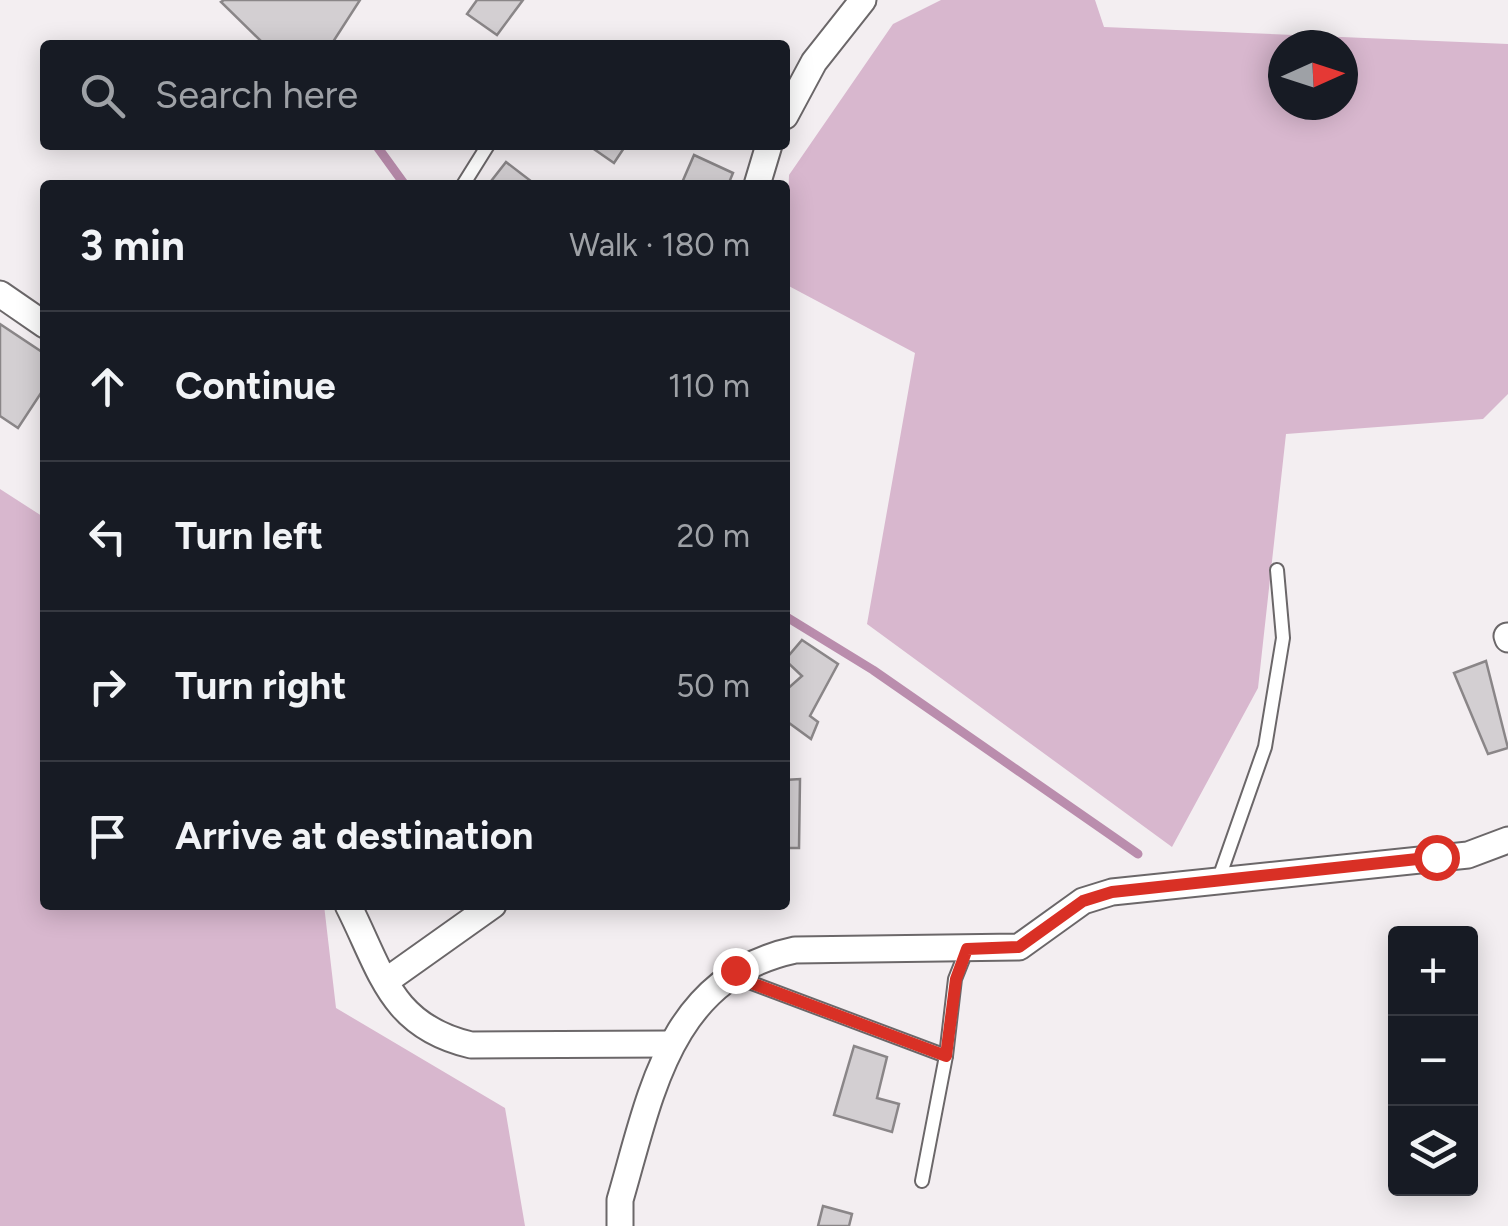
<!DOCTYPE html>
<html lang="en">
<head>
<meta charset="utf-8">
<style>
  body { margin:0; font-family:Figtree,sans-serif; background:#242831; color:#f1f3f6 }
  .controls { position:absolute; right:30px; bottom:30px; display:grid; overflow:hidden; border-radius:10px; box-shadow:0 5px 25px #0003 }
  .controls button { width:90px; height:90px; display:grid; place-items:center; padding:0; border:0; border-bottom:2px solid #363941; background:#171b24; color:#f1f3f6; font:50px sans-serif }
  .compass { position:absolute; left:1268px; top:30px; width:90px; height:90px; border-radius:50%; background:#171b24; box-shadow:0 5px 25px #0003; rotate:87deg }
  .stop { position:absolute; width:30px; height:30px; margin:-22px; border:8px solid #d93025; border-radius:50%; background:#fff }
  .stop.end { background:#d93025; border-color:#fff; box-shadow:0 2px 10px #0008 }
  .list { margin:0; padding:0; list-style:none }
  h2 { display:flex; justify-content:space-between; align-items:center; height:130px; margin:0; padding:0 40px; font-size:42px }
  h2 small { font-size:32px; font-weight:400; color:#9ea1a6 }
  .list li { display:grid; grid-template-columns:65px 1fr auto; gap:30px; align-items:center; box-sizing:border-box; height:150px; padding:0 40px; border-top:2px solid #363941 }
  .list b { display:block; font-size:38px; white-space:nowrap }
  .list em { font-size:32px; font-style:normal; color:#9ea1a6 }
  .icon { flex:none; width:55px; height:55px; fill:none; stroke:currentColor; stroke-width:2; stroke-linecap:round; stroke-linejoin:round }
  .map { position:relative; flex:none; width:1508px; height:1226px; overflow:hidden }
  .search { position:absolute; background:#171b24; box-shadow:0 5px 25px #0003; left:40px; top:40px; width:750px; height:110px; display:flex; align-items:center; gap:25px; box-sizing:border-box; padding:0 35px; border-radius:10px; color:#9ea1a6; font-size:38px }
  .panel { position:absolute; background:#171b24; box-shadow:0 5px 25px #0003; left:40px; top:180px; width:750px; height:730px; border-radius:10px }
  .map>svg:first-child { display:block }
  .green { fill:#d8b7ce; fill-rule:evenodd }
  .lines { fill:none; stroke-linecap:round; stroke-linejoin:round }
  .stream { stroke:#ba8dad; stroke-width:9 }
  .building { fill:#d3cfd2; stroke:#8a8688; stroke-width:2.5 }
  .lane-casing { stroke:#6b6769; stroke-width:16 }
  .street-casing { stroke:#6b6769; stroke-width:29 }
  .lane { stroke:#fff; stroke-width:12 }
  .street { stroke:#fff; stroke-width:25 }
  .route { stroke:#d93025; stroke-width:12 }
</style>
</head>
<body>
<div class="map">
<svg width="1508" height="1226" viewBox="0 0 1508 1226">
  <rect width="100%" height="100%" fill="#f3eef1"/>
  <g class="green">
    <path d="M941 0H1095L1104 27 1508 44V394L1483 419 1286 434 1258 688 1172 847 867 624 915 353 785 284 789 175 893 24ZM1283 45H1343V105H1283Z"/>
    <path d="M0 489 45 518V905H324L336 1008 505 1108 525 1226H0Z"/>
  </g>
  <g class="lines">
    <g class="stream">
      <path d="M376 145 405 185"/>
      <path d="M785 616 873 670 1138 854"/>
    </g>
  </g>
  <g class="building">
    <path d="M224 0H360L331 45H265L221 2Z"/>
    <path d="M477 0H523L497 35 467 14Z"/>
    <path d="M588 145H626L614 163Z"/>
    <path d="M694 155 733 173 728 185H681Z"/>
    <path d="M506 162 536 185H488Z"/>
    <path d="M0 324 45 354V387L18 428 0 416Z"/>
    <path d="M802 640 838 664 810 716 818 722 811 739 785 720V691L802 676 785 660Z"/>
    <path d="M1486 661 1508 748 1488 754 1454 673Z"/>
    <path d="M800 779 799 848H785V780Z"/>
    <path d="M854 1046 887 1057 877 1098 899 1104 892 1132 834 1115Z"/>
    <path d="M823 1206 852 1214 849 1226H818Z"/>
  </g>
  <g class="lines">
    <defs>
      <g id="lane">
        <path d="M463 185 488 145"/>
        <path d="M1219 878 1265 747 1283 638 1277 570"/>
        <path d="M733 976 946 1056"/>
        <path d="M922 1181 946 1056 955 979 967 949"/>
      </g>
      <g id="street">
        <path d="M785 116 814 62 863 0"/>
        <path d="M757 185 769 145"/>
        <path d="M0 294 45 325"/>
        <path d="M1507 636 1508 639"/>
        <path d="M348 905C382 972 390 1026 471 1045L669 1044"/>
        <path d="M386 981 493 905"/>
        <path d="M620 1226V1200C651 1094 669 977 795 950L1019 947 1083 901 1112 892 1468 855 1508 840"/>
      </g>
    </defs>
    <use href="#lane" class="lane-casing"/>
    <use href="#street" class="street-casing"/>
    <use href="#lane" class="lane"/>
    <use href="#street" class="street"/>
  </g>
  <g class="lines">
    <path class="route" d="M735 970 730 975 946 1056 956 979 967 949 1019 947 1083 901 1112 892 1436 857"/>
  </g>
</svg>
<div class="controls">
<button>+</button>
<button>−</button>
<button><svg class="icon" aria-label="layers" viewBox="0 0 24 24"><path d="M12 4l9 5-9 5-9-5zM3 14l9 5 9-5"/></svg></button>
</div>
<svg class="compass" viewBox="-18 -18 36 36"><path d="M0-13l5 13h-10z" fill="#e53935"/><path d="M0 13l5-13h-10z" fill="#9ea1a6"/></svg>
<div class="stop" style="left:1436px;top:857px"></div>
<div class="stop end" style="left:735px;top:970px"></div>
<div class="search"><svg class="icon" aria-label="search" viewBox="0 0 24 24"><circle cx="10" cy="10" r="6"/><path d="M15 15l6 6"/></svg>Search here</div>
<section class="panel">
<h2>3 min<small>Walk · 180 m</small></h2>
<ul class="list">
<li><svg class="icon" aria-label="ahead" viewBox="0 0 24 24"><path d="M12 20V5M6 11l6-6 6 6"/></svg><div><b>Continue</b></div><em>110 m</em></li>
<li><svg class="icon" aria-label="left" viewBox="0 0 24 24"><path d="M17 20v-9H6M10 6l-5 5 5 5"/></svg><div><b>Turn left</b></div><em>20 m</em></li>
<li><svg class="icon" aria-label="right" viewBox="0 0 24 24"><path d="M7 20v-9h11M14 6l5 5-5 5"/></svg><div><b>Turn right</b></div><em>50 m</em></li>
<li><svg class="icon" aria-label="arrive" viewBox="0 0 24 24"><path d="M6 21V4h12l-3 4 3 4H6"/></svg><div><b>Arrive at destination</b></div></li>
</ul>
</section>
</div>
</body>
</html>
